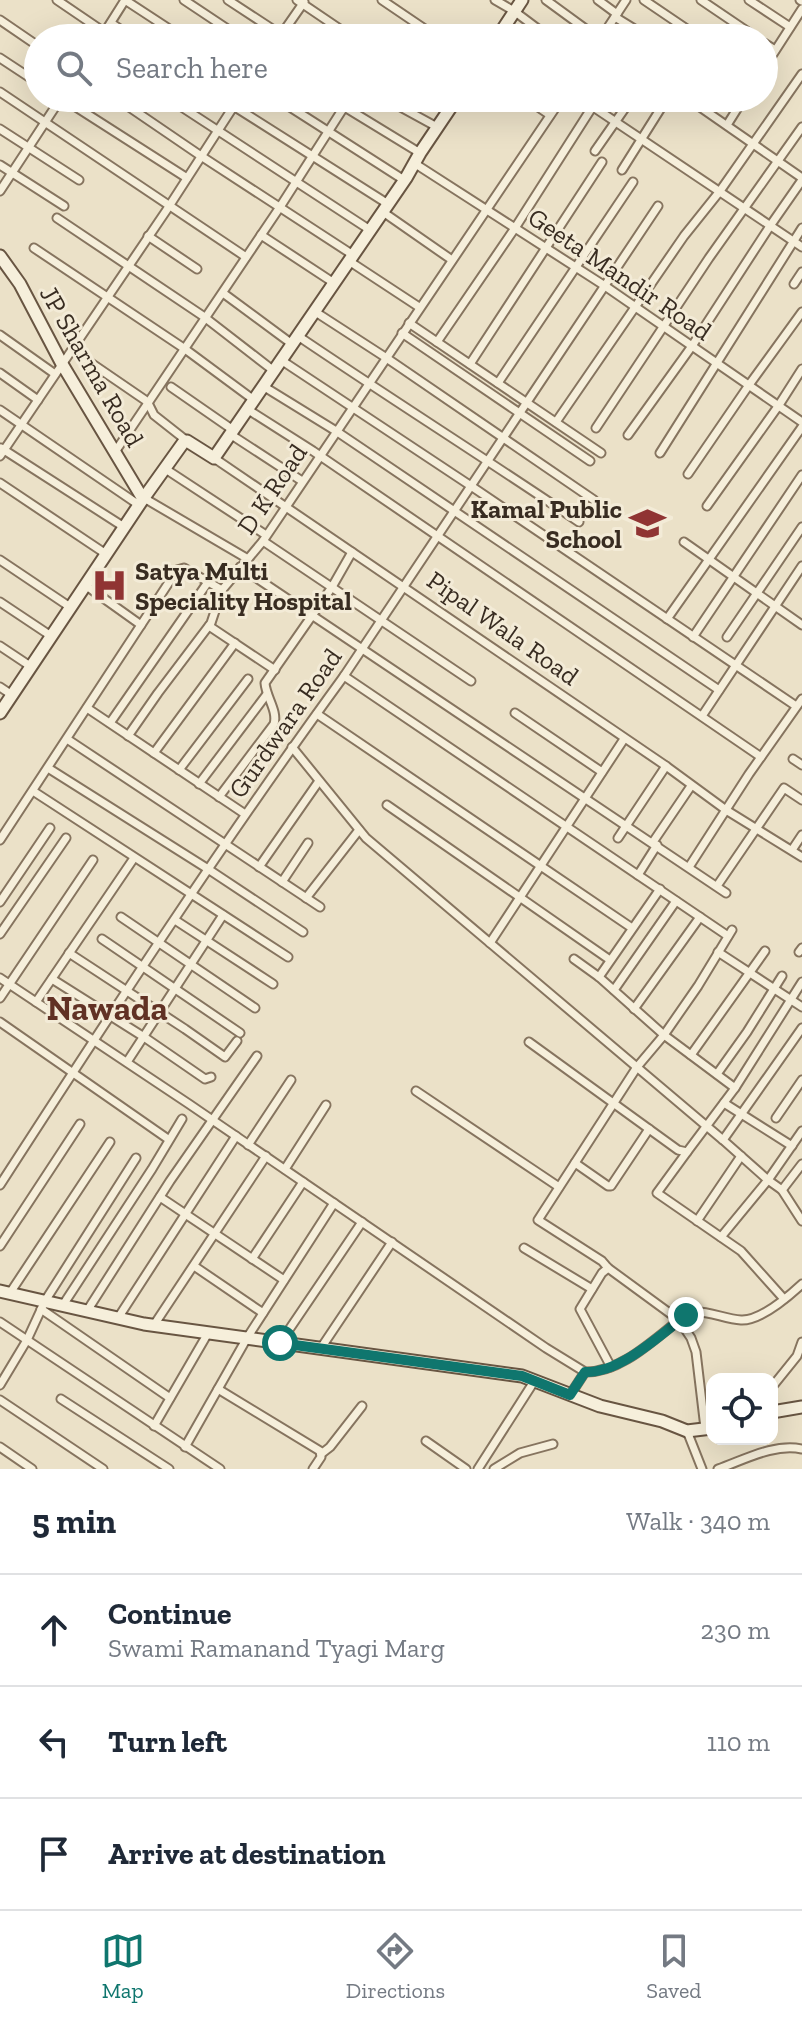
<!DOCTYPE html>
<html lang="en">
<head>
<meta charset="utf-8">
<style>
  body { margin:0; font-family:"Zilla Slab",serif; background:#f2f2f3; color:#1f2937 }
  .controls { position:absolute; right:24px; bottom:24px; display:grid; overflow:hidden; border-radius:16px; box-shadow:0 8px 32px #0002 }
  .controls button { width:72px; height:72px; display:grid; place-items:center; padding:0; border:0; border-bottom:2px solid #e0e1e3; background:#fff; color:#1f2937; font:40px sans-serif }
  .stop { position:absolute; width:24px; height:24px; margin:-18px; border:6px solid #0f766e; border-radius:50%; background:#fff }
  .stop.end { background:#0f766e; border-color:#fff; box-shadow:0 2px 8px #0008 }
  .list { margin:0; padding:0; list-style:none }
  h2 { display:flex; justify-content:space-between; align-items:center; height:104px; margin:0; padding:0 32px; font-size:34px }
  h2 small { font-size:26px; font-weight:400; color:#747a83 }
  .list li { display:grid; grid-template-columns:52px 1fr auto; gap:24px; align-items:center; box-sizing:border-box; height:112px; padding:0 32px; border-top:2px solid #e0e1e3 }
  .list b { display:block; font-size:30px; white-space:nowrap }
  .list p { margin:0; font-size:26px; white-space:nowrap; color:#747a83 }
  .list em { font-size:26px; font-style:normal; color:#747a83 }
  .icon { flex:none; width:44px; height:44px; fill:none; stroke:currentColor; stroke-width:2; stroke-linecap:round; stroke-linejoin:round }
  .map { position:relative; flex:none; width:802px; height:1469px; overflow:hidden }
  .search { position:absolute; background:#fff; box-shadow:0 8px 32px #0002; left:24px; right:24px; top:24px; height:88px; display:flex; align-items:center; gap:20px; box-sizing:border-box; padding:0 28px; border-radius:44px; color:#747a83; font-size:30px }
  .sheet { height:440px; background:#fff }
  nav { display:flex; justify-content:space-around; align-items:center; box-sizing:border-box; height:112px; border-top:2px solid #e0e1e3; background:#fff; font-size:22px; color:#747a83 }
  nav a { display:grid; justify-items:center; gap:4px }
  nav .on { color:#0f766e }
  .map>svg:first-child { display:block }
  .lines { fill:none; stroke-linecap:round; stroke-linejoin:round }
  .street-casing { stroke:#86745f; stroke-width:11 }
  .secondary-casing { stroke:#685542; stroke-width:15 }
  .street { stroke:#f6efdb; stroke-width:7 }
  .secondary { stroke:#f6efdb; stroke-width:11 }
  .route { stroke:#0f766e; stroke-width:10 }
  .labels { text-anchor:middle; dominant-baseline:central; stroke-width:6; stroke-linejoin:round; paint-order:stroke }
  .street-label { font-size:26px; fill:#382c21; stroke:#f3ebd7 }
  .poi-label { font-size:26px; font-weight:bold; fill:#382c21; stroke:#f3ebd7; text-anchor:end }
  .district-label { font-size:34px; font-weight:bold; fill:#613124; stroke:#f3ebd7 }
</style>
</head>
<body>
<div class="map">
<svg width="802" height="1469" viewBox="0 0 802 1469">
  <rect width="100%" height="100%" fill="#ebe1c8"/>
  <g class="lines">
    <defs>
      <g id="street">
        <path d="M57 0 104 32"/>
        <path d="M125 0 183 38"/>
        <path d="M184 0 241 38"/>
        <path d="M228 0 286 38"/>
        <path d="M297 0 353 38"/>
        <path d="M382 0 438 38"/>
        <path d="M495 0 514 11 550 38"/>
        <path d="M546 0 598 38"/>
        <path d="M598 0 617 14"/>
        <path d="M644 0 700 38"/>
        <path d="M701 0 757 38"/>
        <path d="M749 0 790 27"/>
        <path d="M800 0 802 1"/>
        <path d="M615 17 649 38"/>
        <path d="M0 20 38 46"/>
        <path d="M111 23 133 38"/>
        <path d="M101 38 125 0"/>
        <path d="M279 38 304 2"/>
        <path d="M601 38 626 0"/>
        <path d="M764 43 775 50"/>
        <path d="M0 58 38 83"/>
        <path d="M764 68 802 9"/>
        <path d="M0 92 246 257"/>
        <path d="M62 98 187 178"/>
        <path d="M116 98 201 156 353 255"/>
        <path d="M168 98 370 230"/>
        <path d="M221 98 388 204"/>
        <path d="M276 98 404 180"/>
        <path d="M330 98 420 153"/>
        <path d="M384 98 437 127"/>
        <path d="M525 98 550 115"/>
        <path d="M580 98 802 247"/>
        <path d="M687 98 802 178"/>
        <path d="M727 125 744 98"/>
        <path d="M0 129 79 180"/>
        <path d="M595 151 632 98"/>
        <path d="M414 163 605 286 802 422"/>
        <path d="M0 165 64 206"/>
        <path d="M622 170 661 108"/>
        <path d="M0 191 61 98"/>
        <path d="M383 212 452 260"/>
        <path d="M57 218 203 316 274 371"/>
        <path d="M261 235 334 283"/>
        <path d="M148 236 197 269"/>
        <path d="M34 248 185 349 254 400"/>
        <path d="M349 261 419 307"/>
        <path d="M794 284 802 272"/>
        <path d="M223 293 292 344"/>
        <path d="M314 311 385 357 594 500"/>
        <path d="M409 323 601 453"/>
        <path d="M402 333 590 461"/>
        <path d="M0 335 55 374"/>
        <path d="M298 336C391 399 486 459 579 522"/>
        <path d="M437 342 515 228 598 98"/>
        <path d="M72 350 145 400 148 403 154 415 187 441"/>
        <path d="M281 360 471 486 796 706"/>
        <path d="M470 364 602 162"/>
        <path d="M0 373 38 400"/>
        <path d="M498 383 633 182"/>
        <path d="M263 386 336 431 719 690"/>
        <path d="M171 387 233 430"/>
        <path d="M247 409 313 451 761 757"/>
        <path d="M0 410 139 505"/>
        <path d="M556 422 684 236 720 191 802 74"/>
        <path d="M596 428 709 258 802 127"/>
        <path d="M230 434 302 481"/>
        <path d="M628 435 692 346 770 226 802 180"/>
        <path d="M1 448 124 527"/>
        <path d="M115 452 280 207 344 107"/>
        <path d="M660 453 802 228"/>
        <path d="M0 456 166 211 239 98"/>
        <path d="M214 458 666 766 726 810 802 857"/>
        <path d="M164 468 266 535"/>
        <path d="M688 474 749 385 802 312"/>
        <path d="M0 483 106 554"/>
        <path d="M144 498 248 559"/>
        <path d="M707 506 779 405 802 369"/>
        <path d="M263 541 471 681"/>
        <path d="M684 542 802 625"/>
        <path d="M0 560 70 607"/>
        <path d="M240 567 726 893"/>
        <path d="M85 585 141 625"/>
        <path d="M0 602 51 636"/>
        <path d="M667 619 802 427"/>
        <path d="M209 626 275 670"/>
        <path d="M693 637 802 475"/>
        <path d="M727 637 802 527"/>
        <path d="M0 646 30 666"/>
        <path d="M344 676 728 936"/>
        <path d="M0 687 12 695"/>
        <path d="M87 708 245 814"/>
        <path d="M515 713 602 772"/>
        <path d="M317 714 632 928"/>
        <path d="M702 716 802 566"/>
        <path d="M110 723 208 582"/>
        <path d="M128 736 158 693 211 623 222 590"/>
        <path d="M67 739 320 907"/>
        <path d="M292 747 366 838 723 1140 768 1180 782 1190 802 1221"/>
        <path d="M154 753 235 643"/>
        <path d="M793 759 802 765"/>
        <path d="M48 768 208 869 303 932"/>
        <path d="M179 770 248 679"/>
        <path d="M199 784 267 694"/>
        <path d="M33 791 288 957"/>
        <path d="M219 797 274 724C278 711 266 697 265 683L332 587 352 552"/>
        <path d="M387 805 610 960"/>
        <path d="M618 838 666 766"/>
        <path d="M0 840 177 570 184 568 222 590 263 541 562 98"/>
        <path d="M653 842 691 786"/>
        <path d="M792 850 802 835"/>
        <path d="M259 867 319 781"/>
        <path d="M689 867 749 774 802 699"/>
        <path d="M638 875 657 845"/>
        <path d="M282 882 308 843"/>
        <path d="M717 886 784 788 802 800"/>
        <path d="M306 898 359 830"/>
        <path d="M0 902 50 828"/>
        <path d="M121 917 255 1008"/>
        <path d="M175 920 273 984"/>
        <path d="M0 934 66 838"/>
        <path d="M102 939 240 1033"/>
        <path d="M490 943 624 739"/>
        <path d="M718 952 802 1007"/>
        <path d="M799 952 802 948"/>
        <path d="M69 953 185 1029 225 1057 237 1041"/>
        <path d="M574 959 599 977 664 1035 735 1088"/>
        <path d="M599 977 660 889"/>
        <path d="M0 978 189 1104 546 1348 585 1372C624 1373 660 1333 690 1312 708 1310 724 1319 741 1320 760 1321 789 1296 802 1284"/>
        <path d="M52 979 144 1037 205 1079 211 1077"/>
        <path d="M614 990 676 901"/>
        <path d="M0 998 93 860"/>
        <path d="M36 1002 134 858"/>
        <path d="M634 1009 700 917"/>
        <path d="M0 1022 168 1139"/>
        <path d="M529 1042 678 1150 687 1152 735 1088 802 982"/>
        <path d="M691 1055 765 951"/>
        <path d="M127 1062 223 915"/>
        <path d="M717 1074 747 1032 782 976"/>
        <path d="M416 1091 559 1187"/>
        <path d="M724 1103 792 1146"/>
        <path d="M776 1118 802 1080"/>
        <path d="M723 1140 802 1028"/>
        <path d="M248 1145 291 1080"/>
        <path d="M687 1152 657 1193 741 1251 784 1299"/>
        <path d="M575 1163 608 1186H611L649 1129"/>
        <path d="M285 1169 326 1105"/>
        <path d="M0 1185C111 1013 223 842 344 676L658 206"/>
        <path d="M782 1190 802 1164"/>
        <path d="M160 1197 284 1280"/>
        <path d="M697 1221 741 1156"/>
        <path d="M721 1237 768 1180 802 1131"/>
        <path d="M0 1246 80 1124"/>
        <path d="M524 1248 592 1289"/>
        <path d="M252 1259 303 1182"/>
        <path d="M194 1266 263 1313"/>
        <path d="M608 1268 602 1273 580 1309 611 1367"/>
        <path d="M10 1293 110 1142"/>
        <path d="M63 1305 152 1169 182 1119"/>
        <path d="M41 1309 170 1398"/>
        <path d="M87 1311 170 1181 257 1056"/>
        <path d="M118 1318 236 1136"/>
        <path d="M0 1322 220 1469"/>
        <path d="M154 1325 266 1156"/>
        <path d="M280 1343 362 1222"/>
        <path d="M321 1348 392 1242"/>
        <path d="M0 1385 27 1340 45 1301 136 1158"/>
        <path d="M772 1387 797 1356 802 1342"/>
        <path d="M218 1389 320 1451 321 1457 313 1469"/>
        <path d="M570 1395 585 1372"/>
        <path d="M61 1399 169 1469"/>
        <path d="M0 1400 103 1469"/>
        <path d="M154 1426 208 1333"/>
        <path d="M705 1428 696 1352 691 1338 679 1320 608 1268 602 1261 538 1220 637 1067 664 1035 698 986 732 930"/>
        <path d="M687 1431 702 1469"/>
        <path d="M426 1441 466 1469"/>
        <path d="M0 1447 32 1469"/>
        <path d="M185 1447 247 1338 334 1203"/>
        <path d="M321 1454 330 1447 362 1406"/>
        <path d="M478 1469 535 1380"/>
        <path d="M494 1469 520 1453 553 1444"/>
        <path d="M718 1469C744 1460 774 1443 802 1449"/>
      </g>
      <g id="secondary">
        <path d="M497 38 522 0"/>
        <path d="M0 256 20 284 62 364 143 499"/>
        <path d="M0 713 143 499 183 443 187 441 214 458 406 178 420 153 457 98"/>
        <path d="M0 1291 144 1324 522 1376 600 1406 662 1421 687 1431 712 1428"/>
        <path d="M772 1412 802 1407"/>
      </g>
    </defs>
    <use href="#street" class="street-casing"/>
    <use href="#secondary" class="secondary-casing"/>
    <use href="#street" class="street"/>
    <use href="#secondary" class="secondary"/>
  </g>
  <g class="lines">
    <path class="route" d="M280 1343 522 1376 570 1395 585 1372C620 1373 659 1336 686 1315"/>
  </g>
  <defs>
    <symbol id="school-bare" viewBox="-9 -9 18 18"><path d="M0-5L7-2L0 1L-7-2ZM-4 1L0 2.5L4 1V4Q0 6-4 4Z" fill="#903433" stroke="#f3ebd7" stroke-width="2.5" paint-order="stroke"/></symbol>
    <symbol id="hospital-bare" viewBox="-9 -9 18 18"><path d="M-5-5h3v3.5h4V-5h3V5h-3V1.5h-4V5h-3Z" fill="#903433" stroke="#f3ebd7" stroke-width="2.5" paint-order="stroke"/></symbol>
  </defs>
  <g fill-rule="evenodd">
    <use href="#school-bare" x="622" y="498" width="51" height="51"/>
    <use href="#hospital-bare" x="84" y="560" width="51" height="51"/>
  </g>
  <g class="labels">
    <g class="street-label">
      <text transform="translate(620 274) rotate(34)">Geeta Mandir Road</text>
      <text transform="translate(92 366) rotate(60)">JP Sharma Road</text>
      <text transform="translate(272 489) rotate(-56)">D K Road</text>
      <text transform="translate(503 628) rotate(35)">Pipal Wala Road</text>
      <text transform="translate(285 723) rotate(-55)">Gurdwara Road</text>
    </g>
    <g class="poi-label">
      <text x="622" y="509">Kamal Public<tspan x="622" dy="30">School</tspan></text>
      <text x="135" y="571" text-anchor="start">Satya Multi<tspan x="135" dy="30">Speciality Hospital</tspan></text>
    </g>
    <g class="district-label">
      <text x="107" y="1008">Nawada</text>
    </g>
  </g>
</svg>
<div class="controls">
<button><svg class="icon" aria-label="locate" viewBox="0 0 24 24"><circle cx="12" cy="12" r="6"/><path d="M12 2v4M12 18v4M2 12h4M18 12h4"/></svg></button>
</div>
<div class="stop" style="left:280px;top:1343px"></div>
<div class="stop end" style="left:686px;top:1315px"></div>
<div class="search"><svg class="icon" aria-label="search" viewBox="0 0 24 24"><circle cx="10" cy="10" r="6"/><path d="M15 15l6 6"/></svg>Search here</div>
</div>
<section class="sheet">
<h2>5 min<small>Walk · 340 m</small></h2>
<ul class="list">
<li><svg class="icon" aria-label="ahead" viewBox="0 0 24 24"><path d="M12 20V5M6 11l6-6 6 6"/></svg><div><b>Continue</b><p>Swami Ramanand Tyagi Marg</p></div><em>230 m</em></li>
<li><svg class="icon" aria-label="left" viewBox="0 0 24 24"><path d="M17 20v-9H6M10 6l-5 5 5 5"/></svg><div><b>Turn left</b></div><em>110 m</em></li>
<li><svg class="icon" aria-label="arrive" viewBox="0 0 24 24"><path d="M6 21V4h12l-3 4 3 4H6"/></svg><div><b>Arrive at destination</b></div></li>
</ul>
</section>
<nav>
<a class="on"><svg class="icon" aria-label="map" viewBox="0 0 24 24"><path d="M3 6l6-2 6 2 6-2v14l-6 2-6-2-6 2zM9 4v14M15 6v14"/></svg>Map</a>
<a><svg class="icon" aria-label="directions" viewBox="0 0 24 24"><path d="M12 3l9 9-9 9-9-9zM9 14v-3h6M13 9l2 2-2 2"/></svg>Directions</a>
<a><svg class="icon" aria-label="saved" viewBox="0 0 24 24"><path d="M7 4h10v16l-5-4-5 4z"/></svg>Saved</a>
</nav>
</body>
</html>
